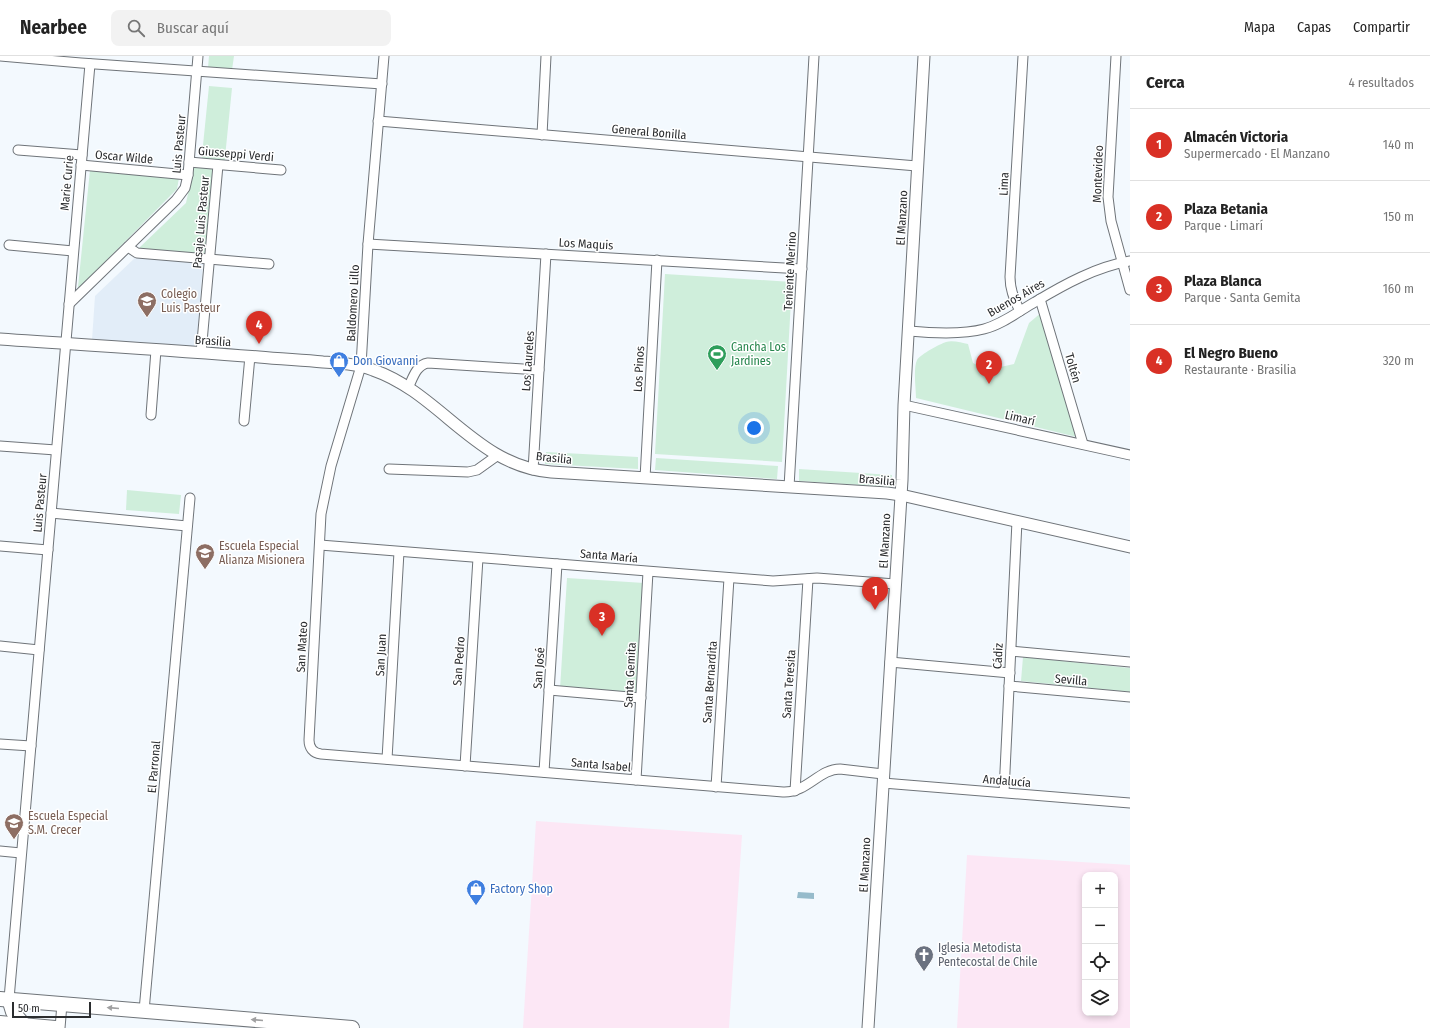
<!DOCTYPE html>
<html lang="es">
<head>
<meta charset="utf-8">
<style>
  body { margin:0; font-family:"Fira Sans Condensed",sans-serif; background:#f2f2f2; color:#222 }
  .controls { position:absolute; right:12px; bottom:12px; display:grid; overflow:hidden; border-radius:8px; box-shadow:0 2px 6px #0003 }
  .controls button { width:36px; height:36px; display:grid; place-items:center; padding:0; border:0; border-bottom:1px solid #e0e0e0; background:#fff; color:#222; font:20px sans-serif }
  .scale { position:absolute; left:12px; bottom:10px; width:79px; box-sizing:border-box; padding-left:4px; border:2px solid #2b2d2f; border-top:0; font-size:11px; line-height:14px; white-space:nowrap; color:#2b2d2f; -webkit-text-stroke:3px #fff; paint-order:stroke }
  .you { position:absolute; left:754px; top:372px; width:14px; height:14px; margin:-10px; border:3px solid #fff; border-radius:50%; background:#1a73e8; box-shadow:0 0 0 6px #1a73e833 }
  .badge { display:grid; place-items:center; width:26px; height:26px; border-radius:50%; background:#d93025; color:#fff; font-size:13px; font-weight:700 }
  .pin { position:absolute; translate:-50% -33px; filter:drop-shadow(0 1px 2px #0008) }
  .pin::after { content:''; position:absolute; top:21px; width:14px; height:12px; background:inherit; clip-path:polygon(0 0,100% 0,50% 100%) }
  .list { margin:0; padding:0; list-style:none }
  h2 { display:flex; justify-content:space-between; align-items:center; height:52px; margin:0; padding:0 16px; font-size:17px }
  h2 small { font-size:13px; font-weight:400; color:#767676 }
  .list li { display:grid; grid-template-columns:26px 1fr auto; gap:12px; align-items:center; box-sizing:border-box; height:72px; padding:0 16px; border-top:1px solid #e0e0e0 }
  .list b { display:block; font-size:15px; white-space:nowrap }
  .list p { margin:0; font-size:13px; white-space:nowrap; color:#767676 }
  .list em { font-size:13px; font-style:normal; color:#767676 }
  .icon { flex:none; width:22px; height:22px; fill:none; stroke:currentColor; stroke-width:2; stroke-linecap:round; stroke-linejoin:round }
  .map { position:relative; flex:none; width:1130px; height:972px; overflow:hidden }
  header { display:flex; align-items:center; gap:24px; box-sizing:border-box; height:56px; padding:0 20px; background:#fff; border-bottom:1px solid #e0e0e0 }
  header strong { font-size:19px }
  nav { display:flex; gap:22px; margin-inline-start:auto; font-size:14px }
  .search { width:280px; height:36px; background:#f2f2f2; display:flex; align-items:center; gap:10px; box-sizing:border-box; padding:0 14px; border-radius:8px; color:#767676; font-size:15px }
  main { display:flex }
  aside { flex:1; background:#fff }
  .map>svg:first-child { display:block }
  .industrial { fill:#fce7f5; fill-rule:evenodd }
  .built { fill:#e2edf8 }
  .green { fill:#cfeedb }
  .water { fill:#96bbcb }
  .lines { fill:none; stroke-linecap:round; stroke-linejoin:round }
  .minor-casing { stroke:#6f7479; stroke-width:11 }
  .tertiary-casing { stroke:#6f7479; stroke-width:13 }
  .primary-casing { stroke:#6f7479; stroke-width:16 }
  .minor { stroke:#fff; stroke-width:9 }
  .tertiary { stroke:#fff; stroke-width:11 }
  .primary { stroke:#fff; stroke-width:14 }
  .oneway { fill:#a0a0a1 }
  .labels { text-anchor:middle; dominant-baseline:central; stroke-width:3; stroke-linejoin:round; paint-order:stroke }
  .street-label { font-size:12px; fill:#2b2d2f; stroke:#fff }
  .education-label { font-size:12px; fill:#785e54; stroke:#fff; text-anchor:start }
  .leisure-label { font-size:12px; fill:#27864d; stroke:#fff; text-anchor:start }
  .shop-label { font-size:12px; fill:#366cbe; stroke:#fff; text-anchor:start }
  .worship-label { font-size:12px; fill:#5b616d; stroke:#fff; text-anchor:start }
</style>
</head>
<body>
<header>
<strong>Nearbee</strong>
<div class="search"><svg class="icon" aria-label="search" viewBox="0 0 24 24"><circle cx="10" cy="10" r="6"/><path d="M15 15l6 6"/></svg>Buscar aquí</div>
<nav><a>Mapa</a><a>Capas</a><a>Compartir</a></nav>
</header>
<main>
<div class="map">
<svg width="1130" height="972" viewBox="0 0 1130 972">
  <rect width="100%" height="100%" fill="#f3f9fe"/>
  <g class="industrial">
    <path d="M536 765 742 779 729 972H523Z"/>
    <path d="M967 799 1130 809V972H957ZM1085 819H1115V957H1085Z"/>
  </g>
  <path class="built" d="M137 200 203 205 197 291 92 284 95 240Z"/>
  <g class="green">
    <path d="M209 0H234L232 14 208 12Z"/>
    <path d="M209 30 232 32 224 111 201 109Z"/>
    <path d="M194 110 214 112 205 198 139 192 186 147Z"/>
    <path d="M90 114 179 122 177 133 80 231H78Z"/>
    <path d="M665 218 792 226 782 406 655 398Z"/>
    <path d="M1042 256 1077 381 916 342C916 332 913 313 917 304 921 298 940 288 946 286 953 284 962 287 968 288L973 307 987 314 1014 308 1029 267Z"/>
    <path d="M546 396 638 401V413L545 408Z"/>
    <path d="M656 402 778 410 777 423 655 414Z"/>
    <path d="M799 413 892 419 891 431 799 425Z"/>
    <path d="M127 434 181 439 179 458 126 454Z"/>
    <path d="M567 522 644 527 638 638 560 633Z"/>
    <path d="M1023 601 1130 612V636L1021 625Z"/>
  </g>
  <path class="water" d="M798 836 814 837V843L797 842Z"/>
  <g class="lines">
    <defs>
      <g id="minor">
        <path d="M0 0 81 7 382 28"/>
        <path d="M384 0 368 188 361 310 331 410 321 458 309 684C309 692 313 697 321 698L783 736C807 737 819 713 840 713L883 718"/>
        <path d="M1116 0 1108 141 1111 165 1130 234"/>
        <path d="M378 65 917 110"/>
        <path d="M542 79 546 0"/>
        <path d="M18 94 82 99"/>
        <path d="M189 106 281 114"/>
        <path d="M81 109 188 119"/>
        <path d="M368 188 802 213"/>
        <path d="M9 189 73 195"/>
        <path d="M128 191 137 197 269 208"/>
        <path d="M1040 243 1083 388"/>
        <path d="M69 248 176 144 185 132 188 119 198 0"/>
        <path d="M1020 255C1014 244 1010 234 1010 221L1023 0"/>
        <path d="M909 275C931 277 962 279 984 273 1003 268 1019 255 1035 246 1065 228 1096 211 1130 205"/>
        <path d="M201 297 218 109"/>
        <path d="M408 332C413 322 416 309 428 307L539 314"/>
        <path d="M904 349 1130 399"/>
        <path d="M151 359 156 294"/>
        <path d="M244 365 250 300"/>
        <path d="M0 390 56 394"/>
        <path d="M389 413 468 416 477 414 498 399"/>
        <path d="M533 414 546 198"/>
        <path d="M645 422 657 204"/>
        <path d="M789 431 814 0"/>
        <path d="M51 457 187 470"/>
        <path d="M320 489 773 525 817 522 895 528"/>
        <path d="M0 490 48 494"/>
        <path d="M0 590 39 594"/>
        <path d="M1011 595 1130 606"/>
        <path d="M890 606 1010 617"/>
        <path d="M1009 630 1130 641"/>
        <path d="M549 634 641 642"/>
        <path d="M0 688 31 690"/>
        <path d="M387 703 399 496"/>
        <path d="M465 710 478 502"/>
        <path d="M544 716 557 508"/>
        <path d="M636 724 648 516"/>
        <path d="M883 727 1130 747"/>
        <path d="M716 731 729 522"/>
        <path d="M795 735 808 523"/>
        <path d="M1004 736 1017 465"/>
        <path d="M0 795 21 797"/>
        <path d="M9 943 90 8"/>
        <path d="M144 955 190 442"/>
        <path d="M60 972 62 948"/>
      </g>
      <g id="tertiary">
        <path d="M0 283C86 289 173 294 259 301 280 303 301 304 323 306 340 307 357 308 373 314 440 337 476 410 551 416L887 437 901 439 1130 491"/>
        <path d="M868 972 902 424 904 349 924 0"/>
      </g>
      <g id="primary">
        <path d="M0 943 352 972"/>
        <path d="M9 943 13 956 24 969"/>
        <path d="M0 967 55 972"/>
      </g>
    </defs>
    <use href="#minor" class="minor-casing"/>
    <use href="#tertiary" class="tertiary-casing"/>
    <use href="#primary" class="primary-casing"/>
    <use href="#minor" class="minor"/>
    <use href="#tertiary" class="tertiary"/>
    <use href="#primary" class="primary"/>
  </g>
  <defs><path id="oneway-solid" d="M-6-.8H1V-3.2L6.5 0L1 3.2V.8H-6Z"/></defs>
  <g class="oneway">
    <use href="#oneway-solid" transform="translate(113 952) rotate(-175)"/>
    <use href="#oneway-solid" transform="translate(257 964) rotate(-175)"/>
  </g>
  <defs>
    <symbol id="school-pin" viewBox="-11 -11 22 30"><path d="M0 17L-7.5 6A9.5 9.5 0 1 1 7.5 6Z" fill="#8d6e63" stroke="#fff"/><path d="M0-5L7-2L0 1L-7-2ZM-4 1L0 2.5L4 1V4Q0 6-4 4Z" fill="#fff"/></symbol>
    <symbol id="stadium-pin" viewBox="-11 -11 22 30"><path d="M0 17L-7.5 6A9.5 9.5 0 1 1 7.5 6Z" fill="#2e9e5b" stroke="#fff"/><path d="M0-5a6.5 5 0 1 0 0 10a6.5 5 0 1 0 0-10ZM-3.5-1.8h7v3.6h-7Z" fill="#fff"/></symbol>
    <symbol id="shop-pin" viewBox="-11 -11 22 30"><path d="M0 17L-7.5 6A9.5 9.5 0 1 1 7.5 6Z" fill="#3f7fe0" stroke="#fff"/><path d="M-5-2.5h2.3a2.7 3.5 0 0 1 5.4 0H5L5.5 6h-11ZM-1.5-2.5h3a1.5 2.3 0 0 0-3 0Z" fill="#fff"/></symbol>
    <symbol id="church-pin" viewBox="-11 -11 22 30"><path d="M0 17L-7.5 6A9.5 9.5 0 1 1 7.5 6Z" fill="#6b7280" stroke="#fff"/><path d="M-1.2-6h2.4v3.5h3.3v2.4h-3.3V6h-2.4V-.1h-3.3v-2.4h3.3Z" fill="#fff"/></symbol>
  </defs>
  <g fill-rule="evenodd">
    <use href="#school-pin" x="136" y="234" width="22" height="30"/>
    <use href="#stadium-pin" x="706" y="287" width="22" height="30"/>
    <use href="#shop-pin" x="328" y="294" width="22" height="30"/>
    <use href="#school-pin" x="194" y="486" width="22" height="30"/>
    <use href="#school-pin" x="3" y="756" width="22" height="30"/>
    <use href="#shop-pin" x="465" y="822" width="22" height="30"/>
    <use href="#church-pin" x="913" y="888" width="22" height="30"/>
  </g>
  <g class="labels">
    <g class="street-label">
      <text transform="translate(649 76) rotate(5)">General Bonilla</text>
      <text transform="translate(179 88) rotate(-85)">Luis Pasteur</text>
      <text transform="translate(236 98) rotate(5)">Giusseppi Verdi</text>
      <text transform="translate(124 101) rotate(5)">Oscar Wilde</text>
      <text transform="translate(1098 118) rotate(-88)">Montevideo</text>
      <text transform="translate(67 127) rotate(-85)">Marie Curie</text>
      <text transform="translate(1004 128) rotate(-87)">Lima</text>
      <text transform="translate(902 162) rotate(-87)">El Manzano</text>
      <text transform="translate(201 166) rotate(-85)">Pasaje Luis Pasteur</text>
      <text transform="translate(586 188) rotate(3)">Los Maquis</text>
      <text transform="translate(790 215) rotate(-87)">Teniente Merino</text>
      <text transform="translate(1016 242) rotate(-30)">Buenos Aires</text>
      <text transform="translate(353 247) rotate(-87)">Baldomero Lillo</text>
      <text transform="translate(213 285) rotate(4)">Brasilia</text>
      <text transform="translate(528 305) rotate(-86)">Los Laureles</text>
      <text transform="translate(1073 312) rotate(74)">Toltén</text>
      <text transform="translate(639 313) rotate(-87)">Los Pinos</text>
      <text transform="translate(1020 362) rotate(13)">Limarí</text>
      <text transform="translate(554 402) rotate(6)">Brasilia</text>
      <text transform="translate(877 424) rotate(5)">Brasilia</text>
      <text transform="translate(40 447) rotate(-85)">Luis Pasteur</text>
      <text transform="translate(885 485) rotate(-87)">El Manzano</text>
      <text transform="translate(609 500) rotate(5)">Santa María</text>
      <text transform="translate(302 591) rotate(-87)">San Mateo</text>
      <text transform="translate(381 599) rotate(-87)">San Juan</text>
      <text transform="translate(998 600) rotate(-87)">Cádiz</text>
      <text transform="translate(459 605) rotate(-86)">San Pedro</text>
      <text transform="translate(539 612) rotate(-86)">San José</text>
      <text transform="translate(630 619) rotate(-87)">Santa Gemita</text>
      <text transform="translate(1071 624) rotate(5)">Sevilla</text>
      <text transform="translate(710 626) rotate(-86)">Santa Bernardita</text>
      <text transform="translate(789 628) rotate(-86)">Santa Teresita</text>
      <text transform="translate(601 709) rotate(5)">Santa Isabel</text>
      <text transform="translate(154 711) rotate(-85)">El Parronal</text>
      <text transform="translate(1007 725) rotate(5)">Andalucía</text>
      <text transform="translate(865 809) rotate(-87)">El Manzano</text>
    </g>
    <g class="education-label">
      <text x="161" y="238">Colegio<tspan x="161" dy="14">Luis Pasteur</tspan></text>
      <text x="219" y="490">Escuela Especial<tspan x="219" dy="14">Alianza Misionera</tspan></text>
      <text x="28" y="760">Escuela Especial<tspan x="28" dy="14">S.M. Crecer</tspan></text>
    </g>
    <g class="leisure-label">
      <text x="731" y="291">Cancha Los<tspan x="731" dy="14">Jardines</tspan></text>
    </g>
    <g class="shop-label">
      <text x="353" y="305">Don Giovanni</text>
      <text x="490" y="833">Factory Shop</text>
    </g>
    <g class="worship-label">
      <text x="938" y="892">Iglesia Metodista<tspan x="938" dy="14">Pentecostal de Chile</tspan></text>
    </g>
  </g>
</svg>
<div class="controls">
<button>+</button>
<button>−</button>
<button><svg class="icon" aria-label="locate" viewBox="0 0 24 24"><circle cx="12" cy="12" r="6"/><path d="M12 2v4M12 18v4M2 12h4M18 12h4"/></svg></button>
<button><svg class="icon" aria-label="layers" viewBox="0 0 24 24"><path d="M12 4l9 5-9 5-9-5zM3 14l9 5 9-5"/></svg></button>
</div>
<div class="scale">50 m</div>
<div class="you"></div>
<div class="pin badge" style="left:875px;top:554px">1</div>
<div class="pin badge" style="left:989px;top:328px">2</div>
<div class="pin badge" style="left:602px;top:580px">3</div>
<div class="pin badge" style="left:259px;top:288px">4</div>
</div>
<aside>
<h2>Cerca<small>4 resultados</small></h2>
<ul class="list">
<li><span class="badge">1</span><div><b>Almacén Victoria</b><p>Supermercado · El Manzano</p></div><em>140 m</em></li>
<li><span class="badge">2</span><div><b>Plaza Betania</b><p>Parque · Limarí</p></div><em>150 m</em></li>
<li><span class="badge">3</span><div><b>Plaza Blanca</b><p>Parque · Santa Gemita</p></div><em>160 m</em></li>
<li><span class="badge">4</span><div><b>El Negro Bueno</b><p>Restaurante · Brasilia</p></div><em>320 m</em></li>
</ul>
</aside>
</main>
</body>
</html>
